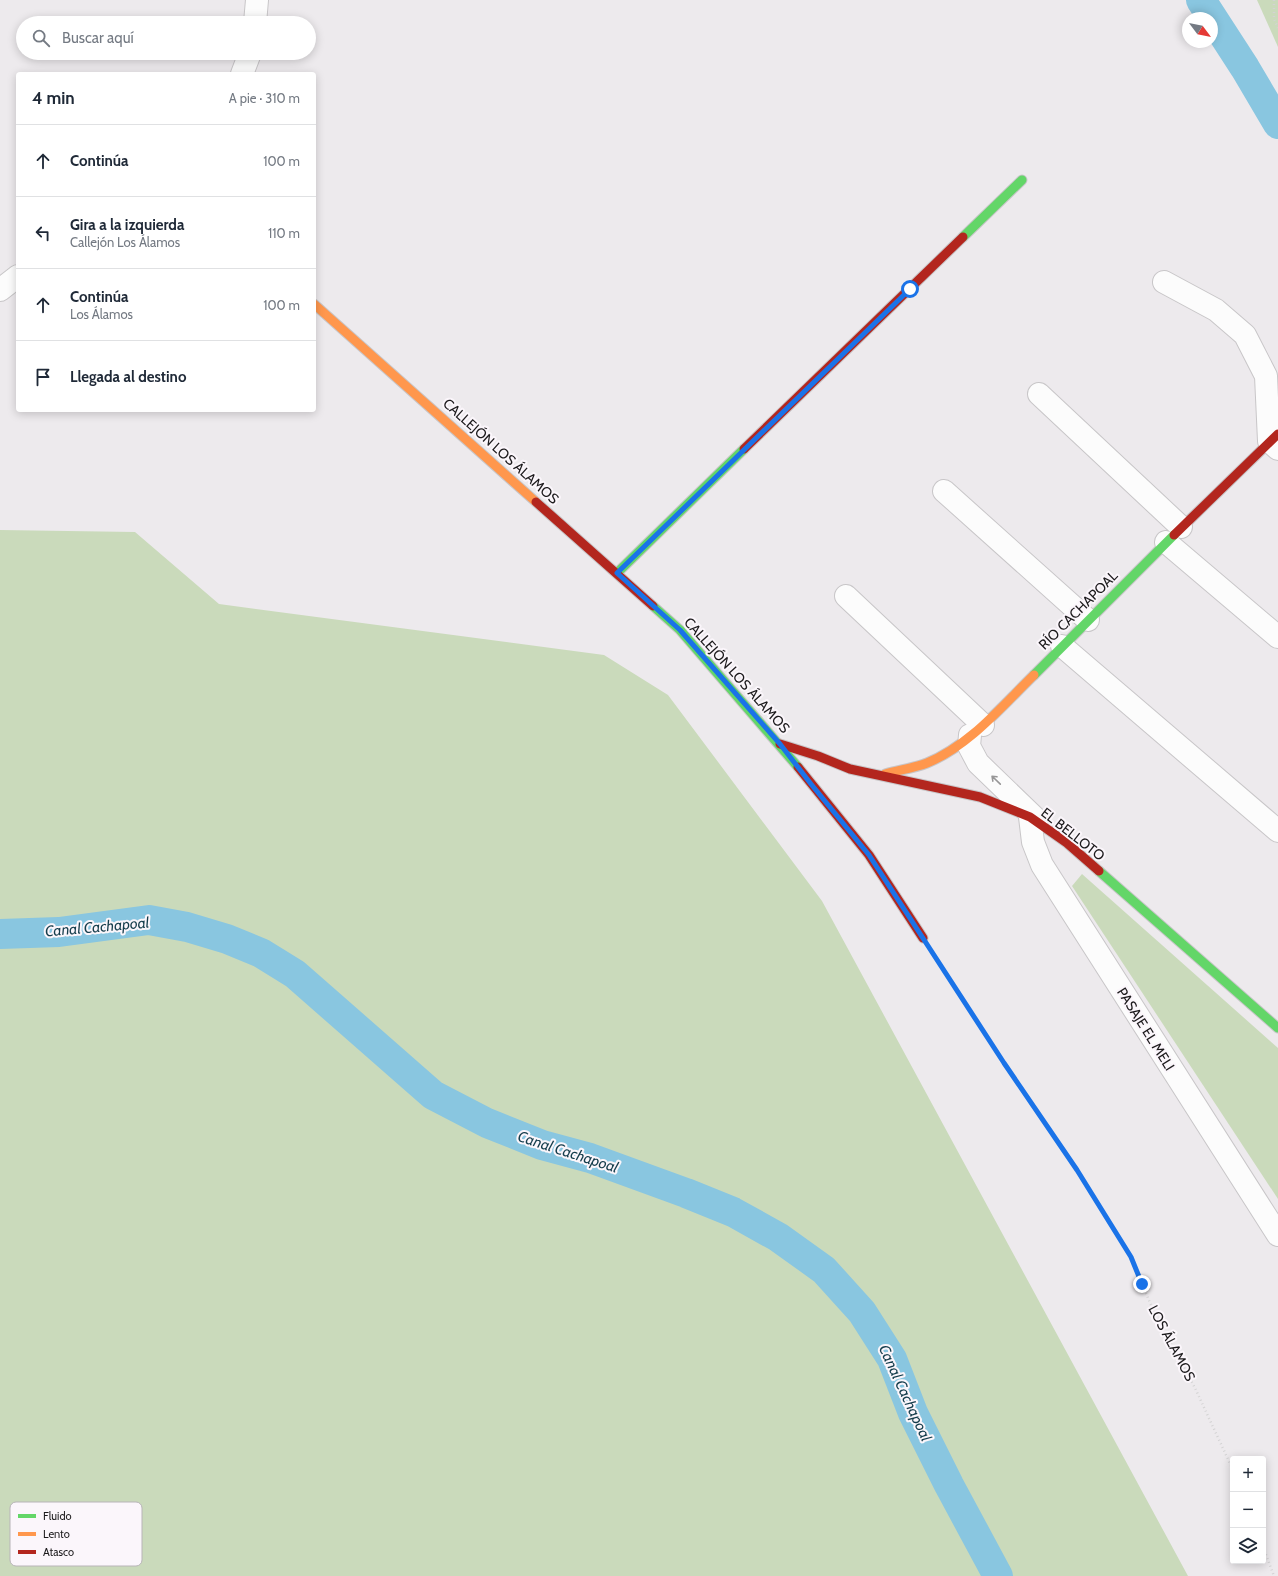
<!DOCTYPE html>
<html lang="es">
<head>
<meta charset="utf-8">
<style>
  body { margin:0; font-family:Cabin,sans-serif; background:#f2f2f3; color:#1f2937 }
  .controls { position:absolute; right:12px; bottom:12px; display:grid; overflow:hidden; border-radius:4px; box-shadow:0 2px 10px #0003 }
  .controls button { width:36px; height:36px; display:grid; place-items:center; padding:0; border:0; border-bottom:1px solid #e0e1e3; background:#fff; color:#1f2937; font:20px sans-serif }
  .compass { position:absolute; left:1182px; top:12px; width:36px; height:36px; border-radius:50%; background:#fff; box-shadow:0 2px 10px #0003; rotate:122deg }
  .stop { position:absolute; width:12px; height:12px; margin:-9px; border:3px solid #1a73e8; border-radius:50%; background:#fff }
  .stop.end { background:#1a73e8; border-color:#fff; box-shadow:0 1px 4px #0008 }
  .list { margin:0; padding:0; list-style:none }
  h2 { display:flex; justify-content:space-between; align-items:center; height:52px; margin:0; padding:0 16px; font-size:17px }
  h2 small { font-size:13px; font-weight:400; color:#747a83 }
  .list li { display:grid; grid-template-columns:26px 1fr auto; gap:12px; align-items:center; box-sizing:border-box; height:72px; padding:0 16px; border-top:1px solid #e0e1e3 }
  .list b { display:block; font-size:15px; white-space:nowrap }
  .list p { margin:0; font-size:13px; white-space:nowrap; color:#747a83 }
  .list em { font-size:13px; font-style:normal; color:#747a83 }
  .icon { flex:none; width:22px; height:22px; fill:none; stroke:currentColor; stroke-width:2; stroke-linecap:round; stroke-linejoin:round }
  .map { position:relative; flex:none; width:1278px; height:1576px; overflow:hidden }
  .search { position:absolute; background:#fff; box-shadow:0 2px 10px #0003; left:16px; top:16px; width:300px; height:44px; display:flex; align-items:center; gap:10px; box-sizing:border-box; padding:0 14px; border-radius:22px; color:#747a83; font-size:15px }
  .panel { position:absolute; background:#fff; box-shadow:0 2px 10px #0003; left:16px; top:72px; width:300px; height:340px; border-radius:4px }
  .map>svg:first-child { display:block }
  .green { fill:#cadabb }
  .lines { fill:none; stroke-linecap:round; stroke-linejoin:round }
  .canal { stroke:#89c6e0; stroke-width:30 }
  .street-casing { stroke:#c8c6c8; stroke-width:24 }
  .fast-casing { stroke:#c8c6c8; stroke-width:11 }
  .slow-casing { stroke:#c8c6c8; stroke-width:11 }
  .jam-casing { stroke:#c8c6c8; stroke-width:11 }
  .path { stroke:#d4d3d4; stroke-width:2.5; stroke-dasharray:1 3; stroke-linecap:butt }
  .street { stroke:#fcfcfc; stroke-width:22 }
  .fast { stroke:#63d668; stroke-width:9 }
  .slow { stroke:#ff974d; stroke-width:9 }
  .jam { stroke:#b3261e; stroke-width:9 }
  .oneway { stroke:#979697 }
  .route { stroke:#1a73e8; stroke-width:5 }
  .labels { text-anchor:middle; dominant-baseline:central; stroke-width:4; stroke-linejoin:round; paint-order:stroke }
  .street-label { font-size:14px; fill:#1c1a1c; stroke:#fbf6fb }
  .water-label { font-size:15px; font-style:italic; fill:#153d4c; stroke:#fbf6fb }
  .key { fill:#fbf6fb; stroke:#b8b4b8; stroke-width:1 }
  .key-label { font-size:11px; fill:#1c1a1c }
</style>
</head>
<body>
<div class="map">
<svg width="1278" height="1576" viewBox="0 0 1278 1576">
  <rect width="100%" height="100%" fill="#edeaed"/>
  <g class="green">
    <path d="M1257 0H1278V47Z"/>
    <path d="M0 530 135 532 219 604 604 655 668 695 822 901 1188 1576H0Z"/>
    <path d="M1082 874 1278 1048V1199L1072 886Z"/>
  </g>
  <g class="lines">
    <g class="canal">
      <path d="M1201 0 1245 68 1278 124"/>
      <path d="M0 934 59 932 149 920 187 927 227 939 261 953 295 974 433 1095 487 1123 542 1145 590 1158 686 1193 733 1212 778 1237 824 1270 862 1312 892 1359 913 1413 949 1485 998 1576"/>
    </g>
    <defs>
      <g id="street">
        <path d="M255 23 257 0"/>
        <path d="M242 74 250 53"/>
        <path d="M1164 282 1216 310 1245 335 1266 376 1269 441 1278 449"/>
        <path d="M0 290 18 276"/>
        <path d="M1039 394 1181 527"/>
        <path d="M944 491 1088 620"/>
        <path d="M1166 542 1278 637"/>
        <path d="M846 596 983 725"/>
        <path d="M1062 646 1278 831"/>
        <path d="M970 735 969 746 978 763 1037 820"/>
        <path d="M1030 817 1033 842 1042 865 1278 1235"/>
      </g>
      <g id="fast">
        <path d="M963 237 1022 180"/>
        <path d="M617 573 744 449"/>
        <path d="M653 606 680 630 798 767"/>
        <path d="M1034 675 1174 535"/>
        <path d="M1099 871 1278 1028"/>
      </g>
      <g id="slow">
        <path d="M314 304 536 502"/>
        <path d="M885 774C899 770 914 768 927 763 969 746 1002 706 1034 675"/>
      </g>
      <g id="jam">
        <path d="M744 449 963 237"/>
        <path d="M536 502 653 606"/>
        <path d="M1174 535 1278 434"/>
        <path d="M780 744 818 756 850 769 980 797 1030 817 1067 843 1099 871"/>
        <path d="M798 767 869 855 923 938"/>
      </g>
    </defs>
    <use href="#street" class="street-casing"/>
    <use href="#fast" class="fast-casing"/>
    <use href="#slow" class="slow-casing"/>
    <use href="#jam" class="jam-casing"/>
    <g class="path">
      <path d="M1274 0V19L1278 28"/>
      <path d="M936 958 1004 1063 1077 1170 1131 1257 1153 1310 1195 1388 1233 1470"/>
      <path d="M1263 1547 1274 1576"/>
    </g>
    <use href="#street" class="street"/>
    <use href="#fast" class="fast"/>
    <use href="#slow" class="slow"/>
    <use href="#jam" class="jam"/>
  </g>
  <defs><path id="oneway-shaft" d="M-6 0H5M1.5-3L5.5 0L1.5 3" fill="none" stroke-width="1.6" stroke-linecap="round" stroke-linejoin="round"/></defs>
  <use class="oneway" href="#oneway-shaft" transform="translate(996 780) rotate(-136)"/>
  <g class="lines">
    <path class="route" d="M910 289 617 573 680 630 780 744 811 784 869 855 1004 1063 1077 1170 1131 1257 1142 1284"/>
  </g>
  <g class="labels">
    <g class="street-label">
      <text transform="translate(501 451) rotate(42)">CALLEJÓN LOS ÁLAMOS</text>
      <text transform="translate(1078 610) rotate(-45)">RÍO CACHAPOAL</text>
      <text transform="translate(737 675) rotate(48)">CALLEJÓN LOS ÁLAMOS</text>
      <text transform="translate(1073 834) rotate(38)">EL BELLOTO</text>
      <text transform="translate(1146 1029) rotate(58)">PASAJE EL MELI</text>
      <text transform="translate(1172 1343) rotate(62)">LOS ÁLAMOS</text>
    </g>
    <g class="water-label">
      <text transform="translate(97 927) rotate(-5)">Canal Cachapoal</text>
      <text transform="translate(568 1152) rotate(18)">Canal Cachapoal</text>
      <text transform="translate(905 1393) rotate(65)">Canal Cachapoal</text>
    </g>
  </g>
  <rect x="10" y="1502" width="132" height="64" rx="6" class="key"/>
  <rect x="18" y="1514" width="18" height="4" fill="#63d668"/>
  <rect x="18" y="1532" width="18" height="4" fill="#ff974d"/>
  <rect x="18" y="1550" width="18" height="4" fill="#b3261e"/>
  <g class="key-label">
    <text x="43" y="1520">Fluido</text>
    <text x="43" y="1538">Lento</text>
    <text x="43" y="1556">Atasco</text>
  </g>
</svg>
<div class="controls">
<button>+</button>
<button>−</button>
<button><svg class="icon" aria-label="layers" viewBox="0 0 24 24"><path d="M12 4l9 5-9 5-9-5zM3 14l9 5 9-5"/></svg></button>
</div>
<svg class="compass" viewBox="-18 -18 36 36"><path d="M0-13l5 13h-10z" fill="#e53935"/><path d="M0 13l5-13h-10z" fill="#747a83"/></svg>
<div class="stop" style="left:910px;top:289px"></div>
<div class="stop end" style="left:1142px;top:1284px"></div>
<div class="search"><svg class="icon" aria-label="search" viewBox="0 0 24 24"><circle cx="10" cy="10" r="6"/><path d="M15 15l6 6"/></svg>Buscar aquí</div>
<section class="panel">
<h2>4 min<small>A pie · 310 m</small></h2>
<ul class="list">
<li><svg class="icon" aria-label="ahead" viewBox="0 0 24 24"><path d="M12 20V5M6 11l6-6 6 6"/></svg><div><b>Continúa</b></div><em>100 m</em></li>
<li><svg class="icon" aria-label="left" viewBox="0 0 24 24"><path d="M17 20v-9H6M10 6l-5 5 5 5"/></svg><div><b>Gira a la izquierda</b><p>Callejón Los Álamos</p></div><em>110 m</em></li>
<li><svg class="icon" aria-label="ahead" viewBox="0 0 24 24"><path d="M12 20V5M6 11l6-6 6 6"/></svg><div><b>Continúa</b><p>Los Álamos</p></div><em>100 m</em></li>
<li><svg class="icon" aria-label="arrive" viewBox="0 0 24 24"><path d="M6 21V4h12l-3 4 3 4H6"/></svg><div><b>Llegada al destino</b></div></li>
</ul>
</section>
</div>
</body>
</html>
